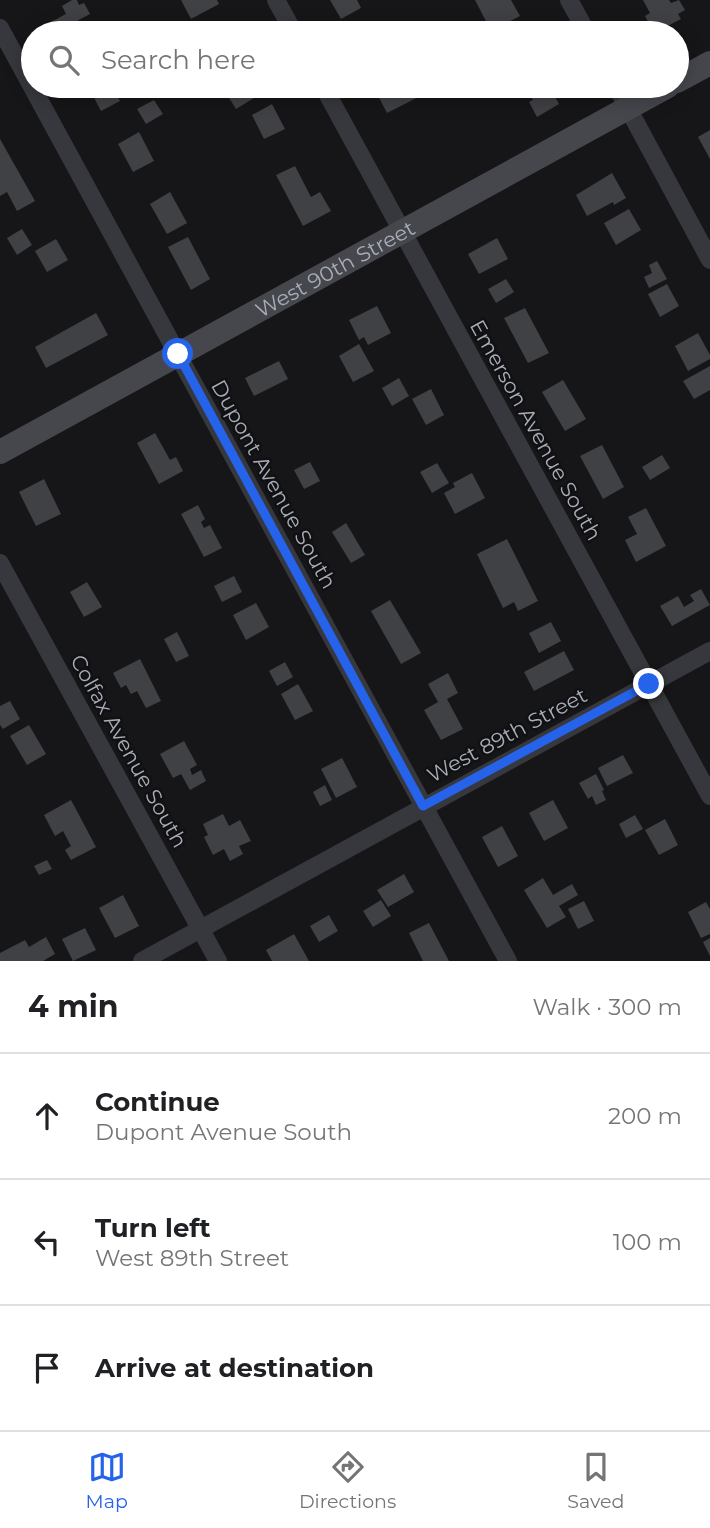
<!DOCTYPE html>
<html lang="en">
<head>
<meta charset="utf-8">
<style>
  body { margin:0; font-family:Montserrat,sans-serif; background:#f2f2f2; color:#202124 }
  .stop { position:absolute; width:21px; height:21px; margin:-16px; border:5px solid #2563eb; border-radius:50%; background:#fff }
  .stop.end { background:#2563eb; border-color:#fff; box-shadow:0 2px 7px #0008 }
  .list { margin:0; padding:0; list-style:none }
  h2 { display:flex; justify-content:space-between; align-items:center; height:91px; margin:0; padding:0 28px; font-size:30px }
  h2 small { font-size:23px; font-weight:400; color:#757577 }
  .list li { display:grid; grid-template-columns:46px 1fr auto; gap:21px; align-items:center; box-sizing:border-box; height:126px; padding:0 28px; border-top:2px solid #e0e0e0 }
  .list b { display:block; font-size:26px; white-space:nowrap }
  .list p { margin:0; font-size:23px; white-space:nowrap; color:#757577 }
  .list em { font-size:23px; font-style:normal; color:#757577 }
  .icon { flex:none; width:38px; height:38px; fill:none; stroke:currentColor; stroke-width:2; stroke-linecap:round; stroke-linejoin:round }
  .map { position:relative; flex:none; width:710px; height:961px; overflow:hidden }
  .search { position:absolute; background:#fff; box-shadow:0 4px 18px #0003; left:21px; right:21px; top:21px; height:77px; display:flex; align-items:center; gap:18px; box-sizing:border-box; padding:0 24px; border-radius:38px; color:#757577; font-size:26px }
  .sheet { height:469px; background:#fff }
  nav { display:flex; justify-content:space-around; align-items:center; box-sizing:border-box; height:98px; border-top:2px solid #e0e0e0; background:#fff; font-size:19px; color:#757577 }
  nav a { display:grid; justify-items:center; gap:4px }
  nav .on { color:#2563eb }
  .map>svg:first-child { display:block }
  .building { fill:#404145 }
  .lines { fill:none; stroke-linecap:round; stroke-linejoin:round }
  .street { stroke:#37383d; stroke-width:18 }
  .secondary { stroke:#45474d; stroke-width:24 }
  .route { stroke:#2563eb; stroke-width:9 }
  .labels { text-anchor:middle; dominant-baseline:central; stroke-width:5; stroke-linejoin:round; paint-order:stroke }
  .street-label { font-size:21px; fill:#a8adb8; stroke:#111113 }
</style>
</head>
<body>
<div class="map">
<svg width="710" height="961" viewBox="0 0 710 961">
  <rect width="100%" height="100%" fill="#161618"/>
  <g class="building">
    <path d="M72 0H77L79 5 84 3 90 14 77 21 83 33H57L51 22 66 14 62 6Z"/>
    <path d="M181 0H217L219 4 191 19Z"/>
    <path d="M330 0H357L361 8 341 19Z"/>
    <path d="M475 0H511L520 16 491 31Z"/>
    <path d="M643 0H669L671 3 679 0 685 10 678 14 681 19 654 33 645 16 650 13Z"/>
    <path d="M88 86H112L120 101 101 111Z"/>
    <path d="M238 86H246L254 98 236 109 226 93Z"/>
    <path d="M373 86H440L387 113Z"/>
    <path d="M525 86H562L563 88 553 93 559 104 537 117 529 102 533 100Z"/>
    <path d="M154 100 163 114 146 124 137 109Z"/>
    <path d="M272 104 285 129 264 139 252 115Z"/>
    <path d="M710 130V159L698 137Z"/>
    <path d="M139 132 154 161 133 172 118 144Z"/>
    <path d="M0 139 35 201 17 211 7 192 0 196Z"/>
    <path d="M295 166 311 197 320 192 331 211 303 226 276 175Z"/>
    <path d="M612 173 626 198 614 205 613 202 587 216 576 195Z"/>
    <path d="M170 192 187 223 167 234 150 204Z"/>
    <path d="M629 209 641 230 616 245 604 223Z"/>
    <path d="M22 229 32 245 17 255 7 238Z"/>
    <path d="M188 237 210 279 191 290 168 247Z"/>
    <path d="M497 238 508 259 479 274 468 254Z"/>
    <path d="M56 239 68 260 47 272 35 251Z"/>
    <path d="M657 261 667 279 649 288 644 277 652 273 649 265Z"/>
    <path d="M506 279 514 292 496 303 488 289Z"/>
    <path d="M667 284 679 306 660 317 648 294Z"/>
    <path d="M377 306 391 333 368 345 364 337 359 340 349 320Z"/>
    <path d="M525 308 549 353 528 363 504 318Z"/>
    <path d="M96 313 108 335 46 368 35 347Z"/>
    <path d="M698 333 710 355V359L688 371 675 346Z"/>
    <path d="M359 344 374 371 353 382 339 356Z"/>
    <path d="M279 361 288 379 254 396 245 378Z"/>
    <path d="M710 366V390L694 399 683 381Z"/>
    <path d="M399 378 409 396 392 406 382 388Z"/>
    <path d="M563 380 586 419 565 431 542 392Z"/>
    <path d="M431 389 444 415 426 425 412 399Z"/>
    <path d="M155 433 170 460 176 457 183 471 159 484 137 443Z"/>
    <path d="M602 445 624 487 603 499 580 456Z"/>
    <path d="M662 455 670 468 650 480 642 467Z"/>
    <path d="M310 462 320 481 304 489 294 470Z"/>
    <path d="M437 463 449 483 432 493 420 472Z"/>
    <path d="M472 473 485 498 455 514 444 493 455 487 453 483Z"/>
    <path d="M44 479 61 514 36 526 19 492Z"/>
    <path d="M198 505 205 519 201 522 204 528 210 525 222 548 204 557 181 514Z"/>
    <path d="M646 508 666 546 636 562 625 540 637 534 628 517Z"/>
    <path d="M346 523 365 555 351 563 332 532Z"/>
    <path d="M507 539 538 601 518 611 514 602 503 608 477 554Z"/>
    <path d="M234 576 242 592 222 602 214 586Z"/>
    <path d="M87 582 102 607 84 617 70 592Z"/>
    <path d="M701 589 710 605 672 626 660 606 678 596 684 607 694 601 690 595Z"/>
    <path d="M390 600 421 653 401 664 371 611Z"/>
    <path d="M256 603 269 627 246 640 233 615Z"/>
    <path d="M551 622 561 641 539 653 529 633Z"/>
    <path d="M177 632 189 656 176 662 164 639Z"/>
    <path d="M564 651 574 670 534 691 524 672Z"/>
    <path d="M140 659 161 701 146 708 137 691 131 694 126 685 121 688 113 673Z"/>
    <path d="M285 662 293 677 277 686 269 671Z"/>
    <path d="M448 673 458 693 447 699 463 729 441 740 424 710 438 702 428 684Z"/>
    <path d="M298 684 313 711 295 720 281 694Z"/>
    <path d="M10 701 20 719 3 729 0 725V706Z"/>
    <path d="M29 725 46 754 27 765 10 736Z"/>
    <path d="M184 741 197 765 190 769 192 775 201 770 206 781 190 790 181 774 173 778 160 754Z"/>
    <path d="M623 755 633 773 607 786 598 768Z"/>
    <path d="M342 758 357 787 336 798 321 769Z"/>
    <path d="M596 774 604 790 602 791 606 800 596 805 592 796 588 799 579 783Z"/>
    <path d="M325 785 332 800 320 806 313 792Z"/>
    <path d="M71 800 96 847 71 860 65 850 71 846 63 831 55 836 44 815Z"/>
    <path d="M553 800 568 828 544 841 529 813Z"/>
    <path d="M223 814 229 826 240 820 251 841 239 846 243 854 230 861 224 849 213 855 204 837 208 835 203 824Z"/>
    <path d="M635 815 643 829 626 838 619 824Z"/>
    <path d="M665 819 678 845 659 855 645 830Z"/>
    <path d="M502 826 518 856 498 867 482 837Z"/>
    <path d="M47 860 52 869 39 875 34 866Z"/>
    <path d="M404 874 414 892 388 907 377 890Z"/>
    <path d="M543 878 553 895 572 884 578 895 559 906 566 917 547 928 524 890Z"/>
    <path d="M123 895 139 926 115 938 99 908Z"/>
    <path d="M381 900 391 916 373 927 363 911Z"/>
    <path d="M584 901 594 921 578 929 568 909Z"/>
    <path d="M706 902 710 909V934L701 938 688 912Z"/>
    <path d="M329 915 338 931 319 942 310 926Z"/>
    <path d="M429 923 449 961H423L409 933Z"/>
    <path d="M85 928 96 950 73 961 62 939Z"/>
    <path d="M294 934 309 961H272L266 950Z"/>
    <path d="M46 937 55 954 43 961H0V953L25 940 29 947Z"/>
    <path d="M710 938V956L703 942Z"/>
  </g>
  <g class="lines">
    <g class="street">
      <path d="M276 0 294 33"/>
      <path d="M569 0 587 33"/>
      <path d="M0 28 508 961"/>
      <path d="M323 86 710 796"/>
      <path d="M616 86 710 260"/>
      <path d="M0 563 218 961"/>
      <path d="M142 961 710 651"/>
    </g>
    <g class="secondary">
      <path d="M677 81 710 63"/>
      <path id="s1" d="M0 452 668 86"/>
    </g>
  </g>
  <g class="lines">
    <path class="route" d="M178 354 423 806 649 684"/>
  </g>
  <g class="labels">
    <g class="street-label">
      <text stroke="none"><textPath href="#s1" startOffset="382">West 90th Street</textPath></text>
      <text transform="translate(536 430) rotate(61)">Emerson Avenue South</text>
      <text transform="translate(274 484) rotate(61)">Dupont Avenue South</text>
      <text transform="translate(507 735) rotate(-28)">West 89th Street</text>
      <text transform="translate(129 751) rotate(61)">Colfax Avenue South</text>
    </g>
  </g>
</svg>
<div class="stop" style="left:178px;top:354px"></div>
<div class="stop end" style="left:649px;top:684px"></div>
<div class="search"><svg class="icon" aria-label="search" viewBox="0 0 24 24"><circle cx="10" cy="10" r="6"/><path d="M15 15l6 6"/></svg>Search here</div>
</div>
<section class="sheet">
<h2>4 min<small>Walk · 300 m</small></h2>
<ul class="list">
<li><svg class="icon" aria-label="ahead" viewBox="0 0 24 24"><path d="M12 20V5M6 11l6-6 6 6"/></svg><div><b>Continue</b><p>Dupont Avenue South</p></div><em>200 m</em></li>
<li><svg class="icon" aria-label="left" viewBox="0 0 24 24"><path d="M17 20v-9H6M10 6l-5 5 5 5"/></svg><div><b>Turn left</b><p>West 89th Street</p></div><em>100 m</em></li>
<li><svg class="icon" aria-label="arrive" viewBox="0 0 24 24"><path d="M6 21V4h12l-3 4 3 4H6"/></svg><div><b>Arrive at destination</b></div></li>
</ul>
</section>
<nav>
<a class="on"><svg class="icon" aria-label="map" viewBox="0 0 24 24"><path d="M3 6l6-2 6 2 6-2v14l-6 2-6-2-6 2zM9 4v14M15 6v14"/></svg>Map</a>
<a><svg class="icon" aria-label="directions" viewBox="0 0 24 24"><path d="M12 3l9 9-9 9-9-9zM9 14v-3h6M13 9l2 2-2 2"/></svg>Directions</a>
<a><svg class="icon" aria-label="saved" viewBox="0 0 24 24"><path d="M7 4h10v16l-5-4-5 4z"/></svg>Saved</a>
</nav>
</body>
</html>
